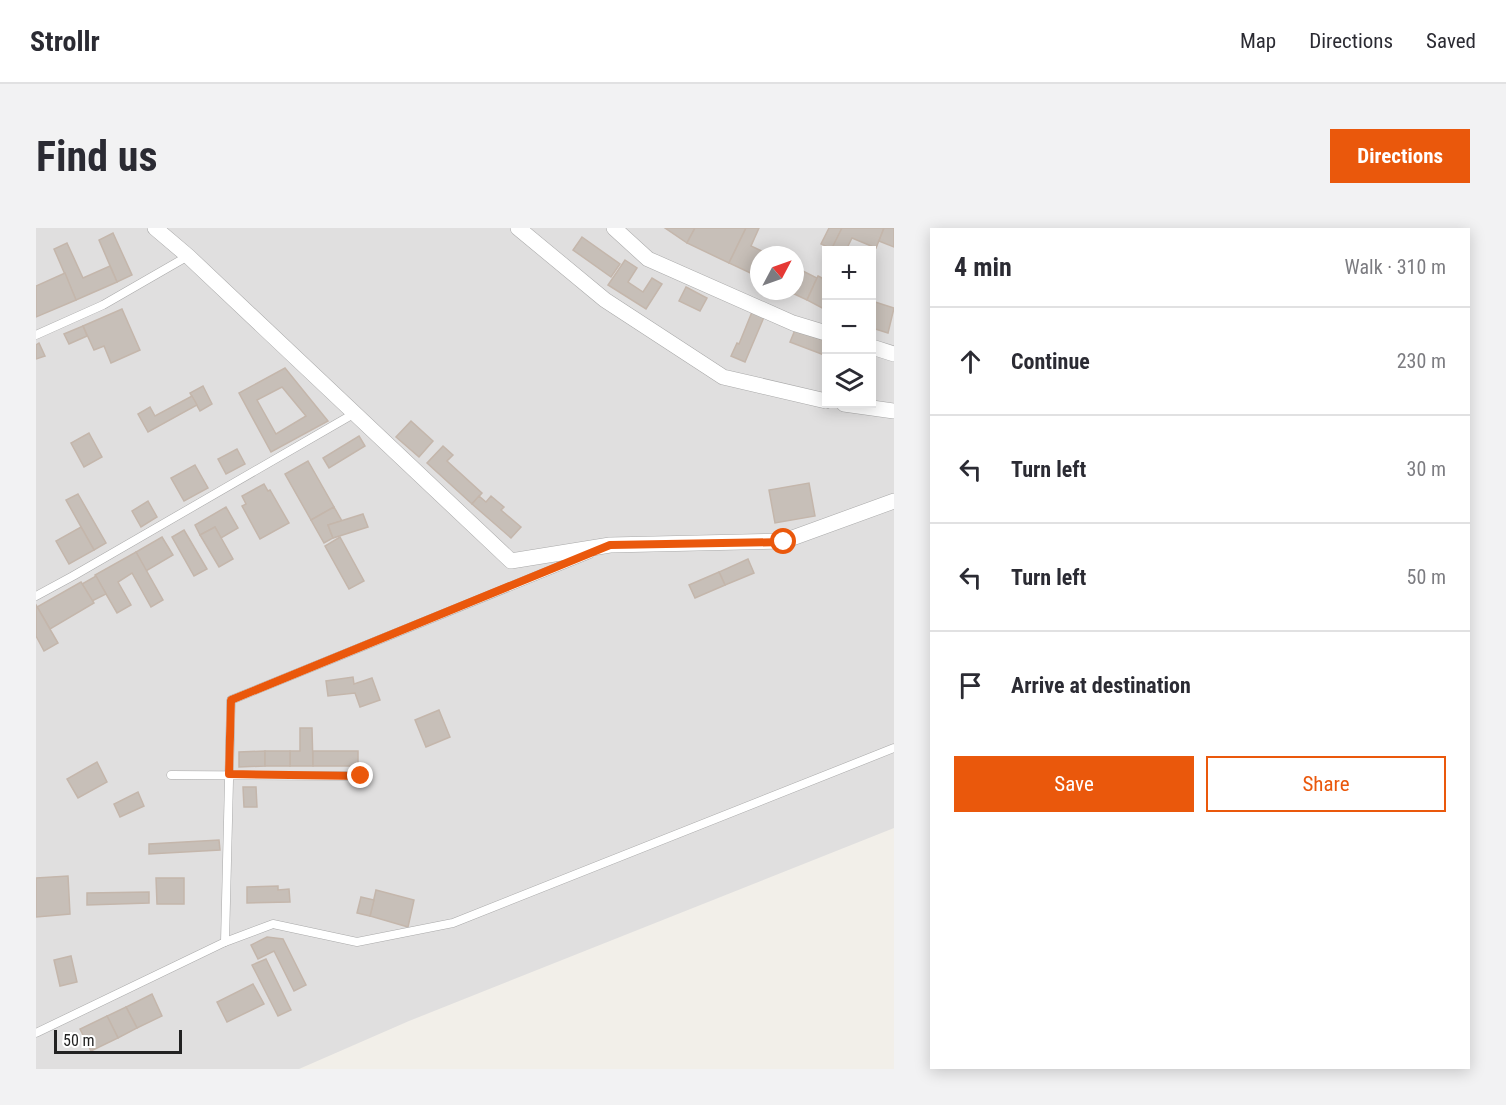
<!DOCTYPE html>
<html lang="en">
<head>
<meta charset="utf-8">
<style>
  body { margin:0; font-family:"Roboto Condensed",sans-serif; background:#f2f2f3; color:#2b2b33 }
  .controls { position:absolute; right:18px; top:18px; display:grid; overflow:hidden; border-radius:0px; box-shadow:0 3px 15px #0003 }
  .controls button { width:54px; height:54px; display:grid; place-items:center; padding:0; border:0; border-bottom:2px solid #e1e1e2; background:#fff; color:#2b2b33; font:30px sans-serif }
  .compass { position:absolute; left:714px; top:18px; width:54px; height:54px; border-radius:50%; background:#fff; box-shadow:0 3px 15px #0003; rotate:49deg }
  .scale { position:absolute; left:18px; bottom:15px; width:128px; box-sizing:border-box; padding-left:6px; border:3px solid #222; border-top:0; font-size:16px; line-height:21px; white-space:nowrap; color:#222; -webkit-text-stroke:4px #fff; paint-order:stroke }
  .stop { position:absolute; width:18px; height:18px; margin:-14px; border:4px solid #ea580c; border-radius:50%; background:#fff }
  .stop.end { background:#ea580c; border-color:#fff; box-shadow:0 2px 6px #0008 }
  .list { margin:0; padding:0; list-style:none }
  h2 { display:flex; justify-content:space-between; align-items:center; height:78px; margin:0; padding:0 24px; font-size:26px }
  h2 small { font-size:20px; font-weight:400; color:#7c7c81 }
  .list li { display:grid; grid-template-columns:39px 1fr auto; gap:18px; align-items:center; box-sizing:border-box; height:108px; padding:0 24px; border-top:2px solid #e1e1e2 }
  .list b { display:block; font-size:22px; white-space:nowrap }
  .list em { font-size:20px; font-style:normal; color:#7c7c81 }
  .actions { display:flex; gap:12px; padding:18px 24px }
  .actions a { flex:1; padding:14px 0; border:2px solid #ea580c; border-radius:0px; text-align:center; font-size:21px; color:#ea580c }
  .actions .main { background:#ea580c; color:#fff }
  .icon { flex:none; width:33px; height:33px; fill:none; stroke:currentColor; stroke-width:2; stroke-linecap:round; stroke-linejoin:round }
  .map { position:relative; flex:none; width:858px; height:841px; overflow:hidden; border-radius:0px }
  header { display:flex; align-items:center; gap:36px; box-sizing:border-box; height:84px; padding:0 30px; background:#fff; border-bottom:2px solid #e1e1e2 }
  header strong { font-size:28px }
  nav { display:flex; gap:33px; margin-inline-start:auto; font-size:21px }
  .intro { display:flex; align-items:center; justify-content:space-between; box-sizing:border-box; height:144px; padding:0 36px }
  h1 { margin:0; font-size:42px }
  .button { padding:15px 27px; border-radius:0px; background:#ea580c; color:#fff; font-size:21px; font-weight:700 }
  main { display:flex; gap:36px; padding:0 36px }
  aside { flex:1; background:#fff; border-radius:0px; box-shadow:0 3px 15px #0003 }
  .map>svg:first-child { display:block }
  .residential { fill:#e0dfdf; fill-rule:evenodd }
  .building { fill:#c7bfb8; stroke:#c4b6ab; stroke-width:1.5; fill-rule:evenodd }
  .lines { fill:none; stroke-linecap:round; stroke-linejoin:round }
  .service-casing { stroke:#a9a9a9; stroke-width:9 }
  .minor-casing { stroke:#a9a9a9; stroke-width:16 }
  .service { stroke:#fff; stroke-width:8 }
  .minor { stroke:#fff; stroke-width:15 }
  .route { stroke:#ea580c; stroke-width:8 }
</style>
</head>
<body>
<header>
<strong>Strollr</strong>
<nav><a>Map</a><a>Directions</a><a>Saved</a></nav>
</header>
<div class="intro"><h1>Find us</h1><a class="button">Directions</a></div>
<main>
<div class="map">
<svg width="858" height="841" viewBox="0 0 858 841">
  <rect width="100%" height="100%" fill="#f2efe9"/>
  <path class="residential" d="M0 0H858V600L373 793 263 841H0ZM790 22H836V176H790ZM723 27H759V63H723Z"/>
  <g class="building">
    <path d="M629 0H659L651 15Z"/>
    <path d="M659 0H710L693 35 651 15Z"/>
    <path d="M710 0H723L715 18 734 27H723V49L693 35Z"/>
    <path d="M793 0H806L796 21 785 16Z"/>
    <path d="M806 0H848L840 20 816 10 810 22H795Z"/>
    <path d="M848 0H858V19L843 13Z"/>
    <path d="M77 5 96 47 81 54 63 12Z"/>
    <path d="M546 9 584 36 575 49 537 22Z"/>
    <path d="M31 15 47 50 74 38 81 54 40 72 18 21Z"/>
    <path d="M589 32 601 40 592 54 607 64 616 50 626 56 610 81 572 57Z"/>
    <path d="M759 39 781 50 771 72 752 63H759Z"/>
    <path d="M29 45 40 72 0 89V58Z"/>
    <path d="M782 48 790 52V82L771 72Z"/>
    <path d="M650 59 671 70 664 83 643 73Z"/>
    <path d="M836 73 858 80 852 105 836 100Z"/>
    <path d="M86 81 104 122 75 135 68 118 58 122 47 98Z"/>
    <path d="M716 84 728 89 709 134 695 128 701 115 703 116Z"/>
    <path d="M47 98 51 108 33 116 28 106Z"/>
    <path d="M759 102 790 113 788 127 754 114Z"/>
    <path d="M3 115 9 128 0 131V117Z"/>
    <path d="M249 140 292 193 235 224 203 165ZM246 159 270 188 240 206 221 172Z"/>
    <path d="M167 158 176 176 164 183 154 165Z"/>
    <path d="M156 168 161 177 112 204 102 186 114 179 119 188Z"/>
    <path d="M375 193 397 213 383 229 360 209Z"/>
    <path d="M53 205 66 229 48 239 35 215Z"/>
    <path d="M323 208 329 218 293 240 287 230Z"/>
    <path d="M407 218 417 227 411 233 446 265 436 276 391 235Z"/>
    <path d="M201 221 209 236 190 246 182 231Z"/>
    <path d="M272 233 298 279 275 292 249 246Z"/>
    <path d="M159 237 172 260 148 273 135 250Z"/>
    <path d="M773 255 779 288 739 295 733 262Z"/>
    <path d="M228 256 232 263 234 262 253 295 224 311 206 278 210 276 206 268Z"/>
    <path d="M42 266 70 315 58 322 30 272Z"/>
    <path d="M443 268 450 274 455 268 468 279 465 282 485 299 475 310 436 276Z"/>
    <path d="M112 273 121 289 105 299 96 283Z"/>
    <path d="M190 279 202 300 185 310 179 299 164 307 159 297Z"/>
    <path d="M298 279 306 293 292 297 297 310 288 315 275 292Z"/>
    <path d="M327 286 332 299 297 310 292 297Z"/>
    <path d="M45 299 58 322 33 336 20 313Z"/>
    <path d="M179 299 197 331 183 339 164 307Z"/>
    <path d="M148 302 171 341 158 348 136 309Z"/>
    <path d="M126 309 137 327 110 343 100 324Z"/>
    <path d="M304 309 328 353 313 361 289 318Z"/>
    <path d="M100 324 127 372 115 379 96 345 82 354 95 377 81 385 59 347Z"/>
    <path d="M712 331 718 345 689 357 683 344Z"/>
    <path d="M683 344 689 357 659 370 653 357Z"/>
    <path d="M60 348 70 366 56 373 46 356Z"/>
    <path d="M45 354 58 375 14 401 1 379Z"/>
    <path d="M0 377 22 415 8 423 0 408Z"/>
    <path d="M317 449 318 456 336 450 344 472 324 479 319 465 292 468 290 453Z"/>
    <path d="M403 482 414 509 390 519 379 492Z"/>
    <path d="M264 500H276L277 538H254V523H264Z"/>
    <path d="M229 523V538L203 539V524Z"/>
    <rect x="229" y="523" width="25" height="15"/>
    <rect x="277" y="523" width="45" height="15"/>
    <path d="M61 534 71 554 42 570 31 551Z"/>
    <path d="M207 559H220L221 579H208Z"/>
    <path d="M102 564 108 578 84 589 78 576Z"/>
    <path d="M183 612 184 622 113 626V616Z"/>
    <path d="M32 648 34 686 0 689V650Z"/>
    <path d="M120 650H148V676H121Z"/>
    <path d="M242 658V662L253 661 254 674 211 675V659Z"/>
    <path d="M340 662 378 672 372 699 334 688Z"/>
    <path d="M113 664V675L51 677V665Z"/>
    <path d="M325 669 338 672 334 688 321 685Z"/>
    <path d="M231 709 247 711 270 757 258 763 238 723 222 731 215 717Z"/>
    <path d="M35 728 41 754 24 758 18 732Z"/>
    <path d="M230 731 255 782 242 788 216 737Z"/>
    <path d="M217 756 228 776 191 794 181 774Z"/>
    <path d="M116 766 126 788 101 800 90 779Z"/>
    <path d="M90 779 101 800 82 810 71 788Z"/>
    <path d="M71 788 82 810 55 823 44 801Z"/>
  </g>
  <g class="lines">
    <defs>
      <g id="service">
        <path d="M0 107 67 77 152 28"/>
        <path d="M0 368 37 348 319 185"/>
        <path d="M135 547 325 548"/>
        <path d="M189 714 237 696 321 714 417 695 858 520"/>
        <path d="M0 805 189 714 195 472 554 326"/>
      </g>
      <g id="minor">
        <path d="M119 0 152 28 475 333 574 317 748 313 858 273"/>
        <path d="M482 0 569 72 687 149 790 173"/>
        <path d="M578 0 612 31 757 95 790 105"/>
        <path d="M836 119 858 126"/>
        <path d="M808 176 858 183"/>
      </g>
    </defs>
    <use href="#service" class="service-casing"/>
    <use href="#minor" class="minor-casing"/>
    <use href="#service" class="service"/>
    <use href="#minor" class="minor"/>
  </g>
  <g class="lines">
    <path class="route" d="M325 548 193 546 195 472 574 317 748 314"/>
  </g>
</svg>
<div class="controls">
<button>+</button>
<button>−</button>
<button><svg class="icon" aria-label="layers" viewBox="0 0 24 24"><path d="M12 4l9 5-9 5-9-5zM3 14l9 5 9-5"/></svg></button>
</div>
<svg class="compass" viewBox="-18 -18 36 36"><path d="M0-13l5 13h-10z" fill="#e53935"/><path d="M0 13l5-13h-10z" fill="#7c7c81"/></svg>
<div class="scale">50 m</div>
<div class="stop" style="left:748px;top:314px"></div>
<div class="stop end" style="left:325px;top:548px"></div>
</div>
<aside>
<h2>4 min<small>Walk · 310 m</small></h2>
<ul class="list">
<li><svg class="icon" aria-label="ahead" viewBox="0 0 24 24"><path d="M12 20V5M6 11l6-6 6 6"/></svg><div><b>Continue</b></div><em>230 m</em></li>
<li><svg class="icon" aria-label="left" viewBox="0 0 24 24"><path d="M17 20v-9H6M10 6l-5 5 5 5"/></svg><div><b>Turn left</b></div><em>30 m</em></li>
<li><svg class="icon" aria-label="left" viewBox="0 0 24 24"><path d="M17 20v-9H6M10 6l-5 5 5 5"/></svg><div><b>Turn left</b></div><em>50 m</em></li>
<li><svg class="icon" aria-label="arrive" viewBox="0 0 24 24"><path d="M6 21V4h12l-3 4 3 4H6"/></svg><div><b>Arrive at destination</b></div></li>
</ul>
<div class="actions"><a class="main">Save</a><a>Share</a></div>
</aside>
</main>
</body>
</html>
